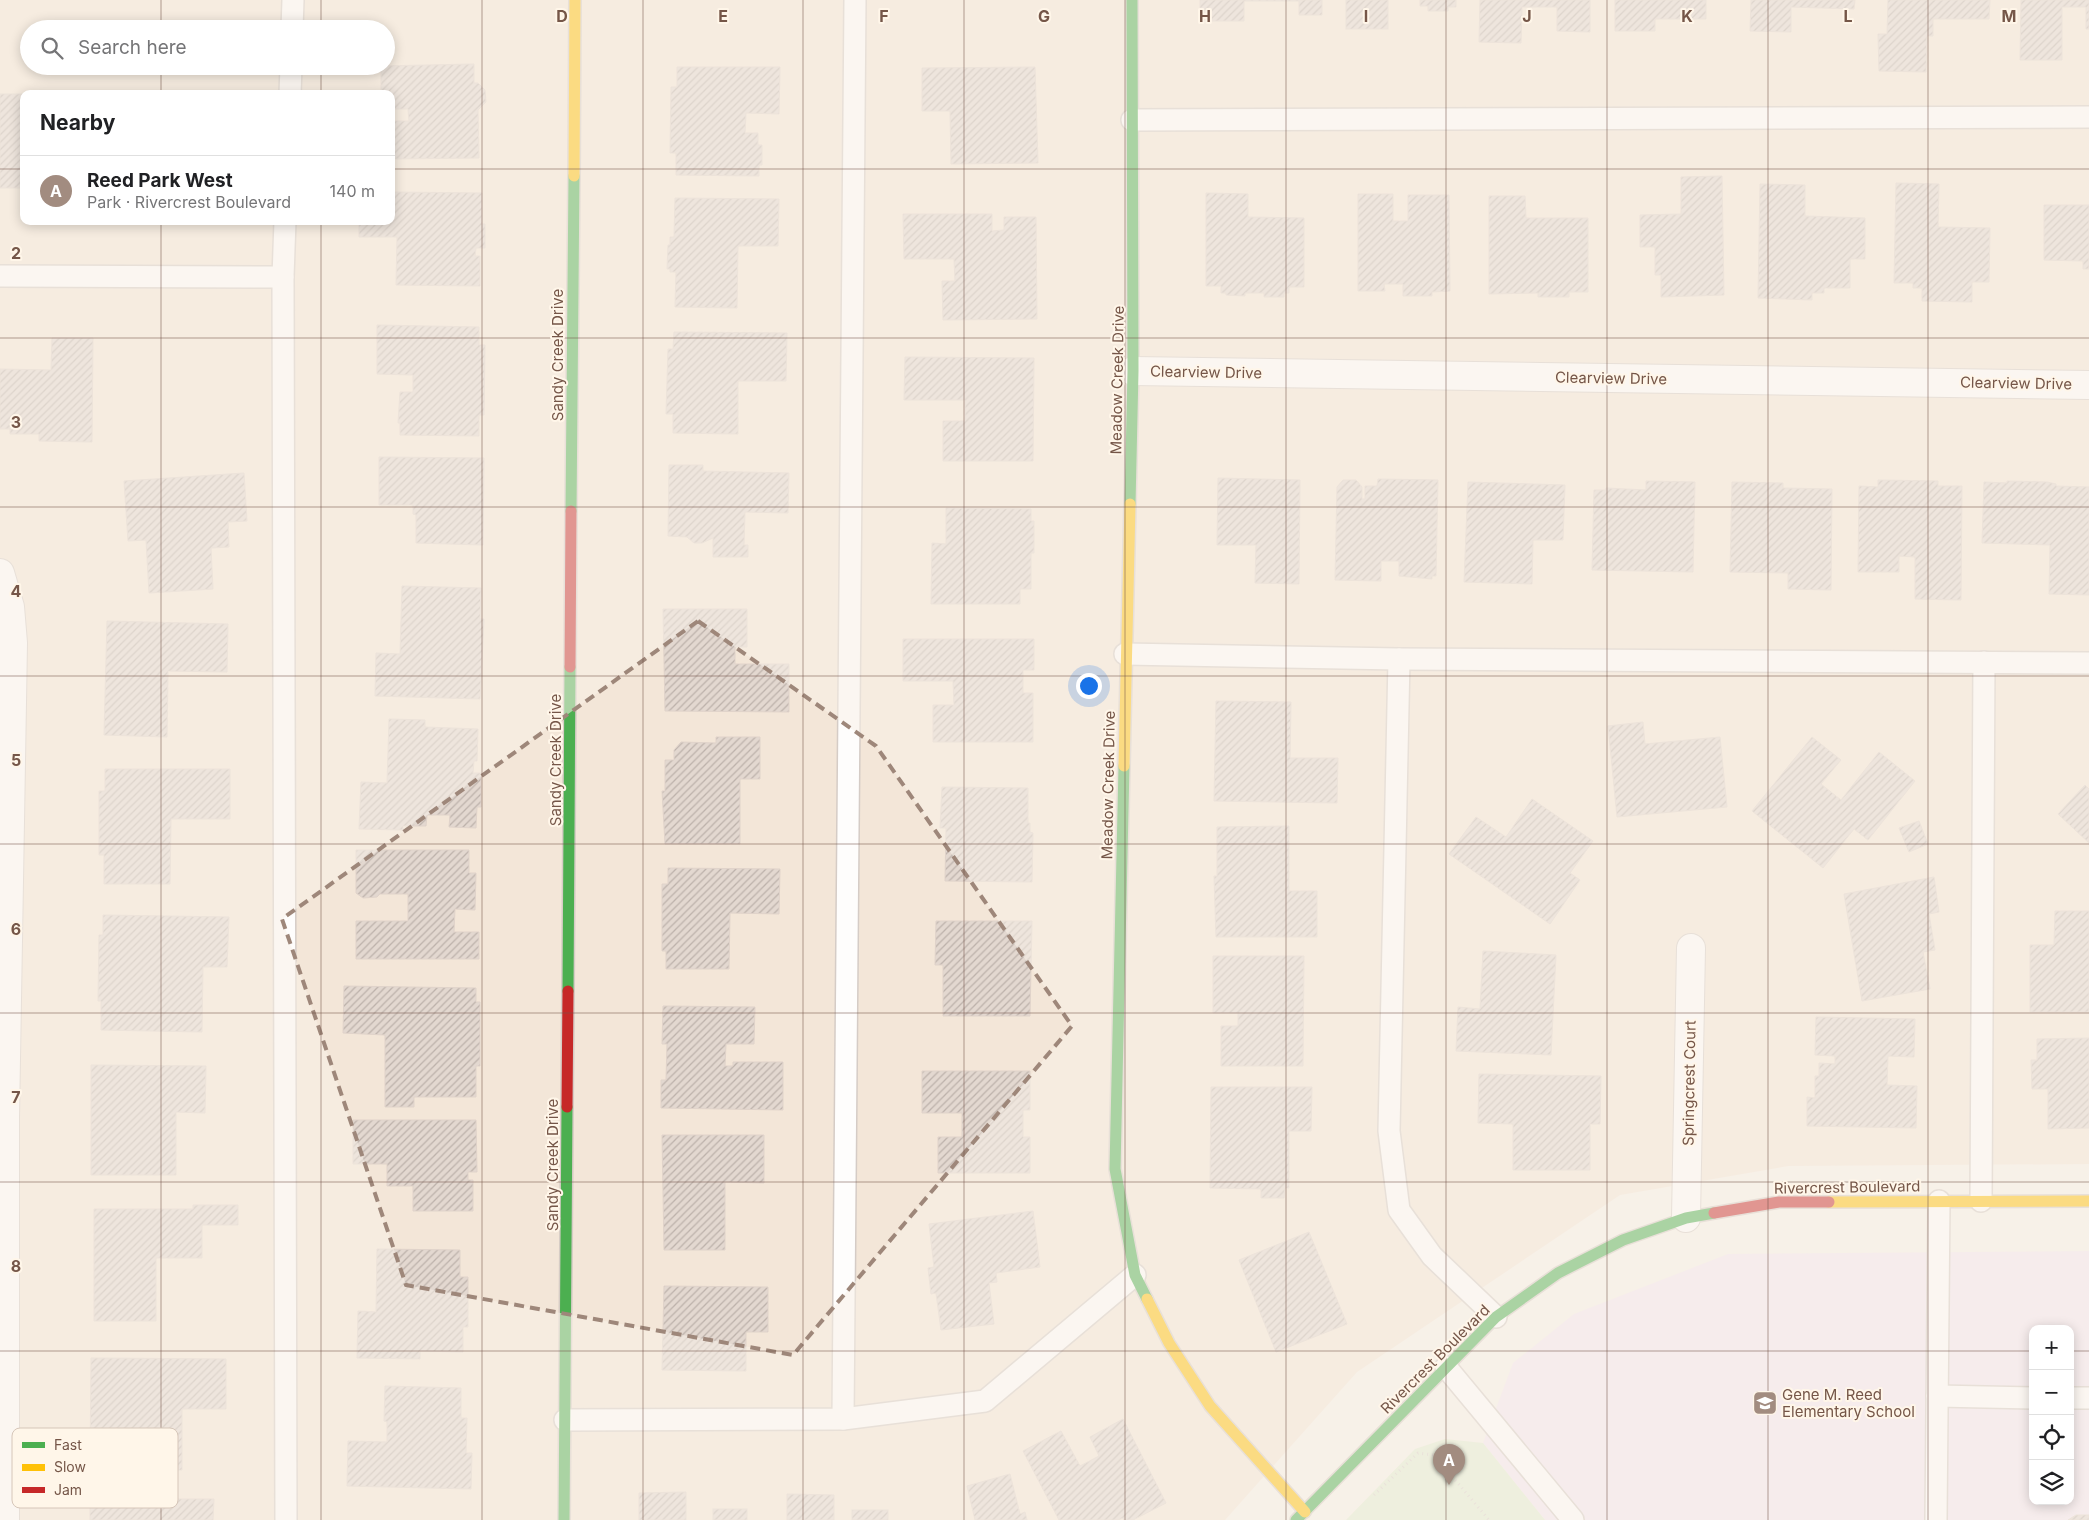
<!DOCTYPE html>
<html lang="en">
<head>
<meta charset="utf-8">
<style>
  body { margin:0; font-family:Inter,sans-serif; background:#f2f2f2; color:#202124 }
  .controls { position:absolute; right:15px; bottom:15px; display:grid; overflow:hidden; border-radius:10px; box-shadow:0 2px 12px #0003 }
  .controls button { width:45px; height:45px; display:grid; place-items:center; padding:0; border:0; border-bottom:1px solid #e0e0e0; background:#fff; color:#202124; font:25px sans-serif }
  .you { position:absolute; left:1088px; top:685px; width:18px; height:18px; margin:-12px; border:4px solid #fff; border-radius:50%; background:#1a73e8; box-shadow:0 0 0 8px #1a73e833 }
  .badge { display:grid; place-items:center; width:32px; height:32px; border-radius:50%; background:#a28c80; color:#fff; font-size:16px; font-weight:700 }
  .pin { position:absolute; translate:-50% -41px; filter:drop-shadow(0 1px 2px #0008) }
  .pin::after { content:''; position:absolute; top:26px; width:18px; height:15px; background:inherit; clip-path:polygon(0 0,100% 0,50% 100%) }
  .list { margin:0; padding:0; list-style:none }
  h2 { display:flex; justify-content:space-between; align-items:center; height:65px; margin:0; padding:0 20px; font-size:21px }
  h2 small { font-size:16px; font-weight:400; color:#757577 }
  .list li { display:grid; grid-template-columns:32px 1fr auto; gap:15px; align-items:center; box-sizing:border-box; height:70px; padding:0 20px; border-top:1px solid #e0e0e0 }
  .list b { display:block; font-size:19px; white-space:nowrap }
  .list p { margin:0; font-size:16px; white-space:nowrap; color:#757577 }
  .list em { font-size:16px; font-style:normal; color:#757577 }
  .icon { flex:none; width:28px; height:28px; fill:none; stroke:currentColor; stroke-width:2; stroke-linecap:round; stroke-linejoin:round }
  .map { position:relative; flex:none; width:2089px; height:1520px; overflow:hidden }
  .search { position:absolute; background:#fff; box-shadow:0 2px 12px #0003; left:20px; top:20px; width:375px; height:55px; display:flex; align-items:center; gap:12px; box-sizing:border-box; padding:0 18px; border-radius:28px; color:#757577; font-size:19px }
  .panel { position:absolute; background:#fff; box-shadow:0 2px 12px #0003; left:20px; top:90px; width:375px; height:135px; border-radius:10px }
  .map>svg:first-child { display:block }
  .residential { fill:#f3e6d8; fill-rule:evenodd }
  .education { fill:#f3e7f1; fill-rule:evenodd }
  .park { fill:#e3edd2 }
  .building { fill:url(#building-hatch); stroke:#e0d3ca }
  .lines { fill:none; stroke-linecap:round; stroke-linejoin:round }
  .lane-casing { stroke:#d5ccc6; stroke-width:24 }
  .street-casing { stroke:#d5ccc6; stroke-width:30 }
  .fast-casing { stroke:#d6ccc5; stroke-width:14 }
  .slow-casing { stroke:#d6ccc5; stroke-width:14 }
  .jam-casing { stroke:#d6ccc5; stroke-width:14 }
  .path { stroke:#d9d0cb; stroke-width:3; stroke-dasharray:1 4; stroke-linecap:butt }
  .lane { stroke:#fefdfc; stroke-width:21 }
  .street { stroke:#fefdfc; stroke-width:28 }
  .fast { stroke:#4caf50; stroke-width:11 }
  .slow { stroke:#ffc107; stroke-width:11 }
  .jam { stroke:#c62828; stroke-width:11 }
  .marked { fill:none; stroke:#9e877a; stroke-width:4; stroke-dasharray:10 6; stroke-linejoin:round }
  .grid { fill:none; stroke:#755648; stroke-width:1; stroke-opacity:0.55 }
  .labels { text-anchor:middle; dominant-baseline:central; stroke-width:4; stroke-linejoin:round; paint-order:stroke }
  .street-label { font-size:15px; fill:#755648; stroke:#fff6e9 }
  .poi-label { font-size:15px; fill:#755648; stroke:#fff6e9; text-anchor:start }
  .key { fill:#fff6e9; stroke:#d6c6b9; stroke-width:1 }
  .key-label { font-size:14px; fill:#755648 }
  .grid-label { font-size:16px; text-anchor:middle; font-weight:bold; fill:#755648; stroke:#fff6e9; stroke-width:4; stroke-linejoin:round; paint-order:stroke }
</style>
</head>
<body>
<div class="map">
<svg width="2089" height="1520" viewBox="0 0 2089 1520">
  <defs>
    <pattern id="building-hatch" width="6" height="6" patternUnits="userSpaceOnUse" patternTransform="scale(1.25)"><rect width="6" height="6" fill="#e3d8d0"/><path d="M-1 1l2-2M0 6l6-6M5 7l2-2" fill="none" stroke="#bdb2ab"/></pattern>
  </defs>
  <rect width="100%" height="100%" fill="#f7f1e8"/>
  <path class="residential" d="M0 0H2089V1164L1788 1166 1620 1195 1357 1372 1225 1520H0ZM29 29H386V66H29ZM24 94H391V221H24Z"/>
  <path class="education" d="M2089 1251V1520H1545L1483 1443 1513 1363 1574 1314 1728 1254ZM2033 1329H2070V1501H2033Z"/>
  <path class="park" d="M1445 1439 1483 1443 1545 1520H1346L1415 1449Z"/>
  <g class="building">
    <path d="M1200 0H1322V15H1299V1H1244V21H1200Z"/>
    <rect x="1346" y="0" width="42" height="29"/>
    <path d="M1420 0H1456V7H1448V11H1428V6H1420Z"/>
    <path d="M1480 0H1590V32L1557 31V7H1522L1521 43 1479 42Z"/>
    <path d="M1615 0H1706V19H1655V31H1615Z"/>
    <path d="M1751 0H1855L1854 9 1791 7V32L1750 31Z"/>
    <path d="M1888 0H1990L1989 19H1933V36H1927L1926 72 1879 71 1878 34H1887Z"/>
    <path d="M2021 0H2089V29H2086V7H2062V60H2020Z"/>
    <path d="M474 64V83H478L485 90 486 102 478 110 479 158 391 159V121H409L408 109H391V94H381V66Z"/>
    <path d="M677 67H780L779 114 746 113 745 133H758V145H762V165H759V176L676 175V153H670L671 87H677Z"/>
    <path d="M1035 67 1038 163 951 164 950 111H922V68Z"/>
    <path d="M162 91 195 92V94H162Z"/>
    <rect x="0" y="94" width="24" height="94"/>
    <path d="M1722 176 1724 295 1661 297V275H1655V247H1640V215L1681 214V177Z"/>
    <path d="M1896 183 1939 184 1938 227 1990 228 1989 282H1972V302L1922 301V288H1913V283H1894Z"/>
    <path d="M1760 184 1805 185V216L1865 218V259H1850V288H1824V293H1812V300L1758 298Z"/>
    <path d="M391 192 482 193V224H485V248H476L475 256H480V286L396 285 397 237H359V221H391Z"/>
    <path d="M1206 193 1248 194V217L1304 218V287H1289V293H1284V297H1264V293H1245V296L1226 295V293H1221V286H1206Z"/>
    <path d="M1358 194H1393V221H1408V195H1449L1450 291 1432 292V296H1403V284H1384L1385 291H1358Z"/>
    <path d="M1489 196H1525L1526 218H1588V292H1569V297H1538V293L1489 294Z"/>
    <path d="M675 198 779 199 778 246H738L737 308 675 307 676 272H670V269H667L668 245H670V237H674Z"/>
    <path d="M2044 205H2089V269H2083V261L2044 260Z"/>
    <path d="M903 214H992V231L1004 230V217H1036L1037 319 943 320 942 281H955L954 259H904Z"/>
    <path d="M377 325 479 327V345H485L484 415H479V436L400 435V423H398L400 392H413V375L377 374Z"/>
    <path d="M674 332 787 333 786 381H738V434L673 433V414H666L668 349H673Z"/>
    <path d="M52 338H93L92 442 39 441V434H10V429H0V369L51 370Z"/>
    <path d="M905 357 1034 358 1033 461H943V421H965V400H904Z"/>
    <path d="M379 457 484 458 483 545 416 543V515L413 514V505H379Z"/>
    <path d="M669 465H703V471L789 473 788 513 745 512 744 545H748V557H713V538L702 543H694L687 537 668 536Z"/>
    <path d="M244 473 247 521 228 522 229 547 211 548 213 589 149 593 146 540 128 541 124 481Z"/>
    <path d="M1218 478 1300 480 1299 584 1255 583 1256 545H1217Z"/>
    <path d="M1378 479 1438 480 1436 576H1432V579L1399 576V561H1381V581L1335 580 1337 487 1343 480H1356L1362 487V499H1365V486H1377Z"/>
    <path d="M1878 480 1938 481V486H1962L1961 600 1915 599V557L1899 556V572H1858L1859 486 1878 487Z"/>
    <path d="M1646 481 1695 482 1693 572 1592 570 1594 490H1606V488L1646 490Z"/>
    <path d="M2007 481 2047 482 2056 484V486L2089 487V595L2049 594 2050 545 1982 543 1984 482 2007 483Z"/>
    <path d="M1468 482 1565 485 1563 540H1533L1532 584 1464 582Z"/>
    <path d="M1732 482 1783 483V488L1832 489 1831 590 1788 589V573L1730 572Z"/>
    <path d="M946 508 1031 509V521H1034V553H1031V589H1020V604H931L932 543 946 544Z"/>
    <path d="M402 586 481 588 480 619H484L480 699 375 696 376 653 400 654Z"/>
    <path d="M663 609H747V647H735V664H789V712L665 711Z"/>
    <path d="M107 621 228 624 227 672 168 671 167 737 104 735Z"/>
    <path d="M903 639H1034V670H1023V693H1033V742H933V705H954L953 681H903Z"/>
    <path d="M1216 701 1291 702 1290 758H1338L1337 803 1214 801Z"/>
    <path d="M389 719 425 720V727L478 729 477 761H474L473 773H481V807H477L476 828 449 827 450 815H427L426 826H403V830L359 829 361 782 387 783Z"/>
    <path d="M1643 722 1645 744 1720 737 1727 807 1617 817 1608 726Z"/>
    <path d="M716 737H760V779H740V844H665L662 791H665V760H674V750L681 742 716 743Z"/>
    <path d="M1812 737 1841 760 1821 784 1841 800 1879 752 1915 781 1868 840 1854 829 1823 868 1752 811Z"/>
    <path d="M105 769H230V819H171L170 884H104V855H99V791H105Z"/>
    <path d="M2085 785 2089 789V843L2058 814Z"/>
    <path d="M942 787 1028 788V823H1030V832L1033 833 1032 882 945 881 946 828H940Z"/>
    <path d="M1532 799 1593 841 1570 873 1580 880 1550 924 1449 854 1476 817 1506 837Z"/>
    <path d="M1919 821 1928 844 1909 852 1899 828Z"/>
    <path d="M1289 826V891H1317V937H1216L1214 876H1217V827Z"/>
    <path d="M356 850H469V873H476L475 910 455 909 454 932H479V959H356V921H408V894H380L377 897 363 898 356 893Z"/>
    <path d="M668 868 780 869 779 914 730 913 729 969H666V951H662V884H668Z"/>
    <path d="M1934 877 1939 912 1929 914 1935 950 1923 952 1930 989 1862 1001 1844 894Z"/>
    <path d="M2055 911H2089V1012H2030V945H2054Z"/>
    <path d="M103 915 229 917 227 967H203L202 1032 101 1030V1001H98L99 935H103Z"/>
    <path d="M936 921H1032L1030 1016H943V965H935Z"/>
    <path d="M1483 951 1556 955 1551 1055 1456 1051 1458 1007 1480 1009Z"/>
    <path d="M1213 956H1304L1303 1066H1221V1026H1238V1013H1213Z"/>
    <path d="M344 986 476 988V1002H480V1066H476V1097H414V1107H385V1035L343 1033Z"/>
    <path d="M663 1006 755 1007 754 1044H726L725 1066H733V1062H783V1110L661 1108V1080H666L667 1044H662Z"/>
    <path d="M1816 1017 1915 1019 1914 1057 1888 1056 1887 1085 1917 1086 1916 1128 1807 1126V1097L1815 1098V1076H1819V1063L1835 1064V1056L1815 1055Z"/>
    <path d="M2089 1038V1128L2048 1129V1089H2032L2031 1060H2037V1039Z"/>
    <path d="M91 1065 206 1066 205 1113 176 1112V1175H91Z"/>
    <path d="M922 1071H1030V1110H1023V1137H1030V1173H938V1137H962V1113H922Z"/>
    <path d="M1479 1074 1601 1076 1600 1124H1590V1170H1513V1124L1478 1123Z"/>
    <path d="M1211 1087H1312L1311 1131H1289V1188H1285L1284 1198H1261V1189L1210 1188Z"/>
    <path d="M353 1120H476L477 1172H468V1180H473V1211H413V1186H387V1164H353Z"/>
    <path d="M662 1135H764V1183L725 1182V1250H664Z"/>
    <path d="M193 1205H238V1225H202V1258H156V1321H94V1209H193Z"/>
    <path d="M1033 1211 1040 1267 996 1273 997 1282 989 1283 994 1324 941 1330 936 1293 931 1294 928 1268 934 1267 929 1224Z"/>
    <path d="M1309 1232 1347 1324 1276 1352 1239 1260Z"/>
    <path d="M377 1249 460 1250V1277H468V1327H463V1352L420 1351V1359L357 1358 358 1311 376 1312Z"/>
    <path d="M664 1286 768 1287V1332H746V1371L662 1370Z"/>
    <path d="M91 1358 226 1359V1409H182V1470H90Z"/>
    <path d="M385 1386 461 1388V1418H467L466 1453H472L471 1489 347 1486 348 1441 387 1442V1422L384 1421Z"/>
    <path d="M1123 1419 1166 1503 1133 1520H1124L1123 1518 1118 1520H1059L1023 1451 1061 1431 1080 1466 1099 1456 1090 1437Z"/>
    <path d="M1010 1474 1020 1514 1025 1512 1027 1520H975L967 1486Z"/>
    <path d="M686 1492V1520H639V1493Z"/>
    <path d="M787 1494 834 1495V1520H787Z"/>
    <path d="M90 1499H214L213 1520H90Z"/>
    <rect x="713" y="1509" width="34" height="11"/>
    <rect x="852" y="1510" width="36" height="10"/>
    <path d="M2076 1515H2089V1520H2068Z"/>
  </g>
  <g class="lines">
    <defs>
      <g id="lane">
        <path d="M292 29 293 0"/>
        <path d="M290 94 291 66"/>
        <path d="M1132 120 2089 117"/>
        <path d="M0 276 283 277 285 221"/>
        <path d="M283 277 286 1520"/>
        <path d="M1125 654 1399 659 2089 663"/>
        <path d="M1399 659 1389 1131 1399 1210 1432 1256 1496 1317"/>
        <path d="M1981 1201 1984 662"/>
        <path d="M1446 1367 1573 1520"/>
        <path d="M1937 1396 2033 1398"/>
        <path d="M2070 1398H2089"/>
        <path d="M843 1419 985 1401 1135 1275"/>
        <path d="M565 1420 843 1419 855 0"/>
        <path d="M1936 1520 1939 1201"/>
      </g>
      <g id="street">
        <path d="M1133 371 2089 385"/>
        <path d="M0 573 10 607 13 643 5 1118V1520"/>
        <path d="M1686 1218 1691 948"/>
      </g>
      <g id="fast">
        <path d="M1130 504 1133 371 1132 0"/>
        <path d="M571 511 574 176"/>
        <path d="M1124 766 1115 1169 1135 1275 1147 1299"/>
        <path d="M568 991 570 667"/>
        <path d="M564 1520 567 1107"/>
        <path d="M1296 1520 1496 1317 1558 1273 1623 1240 1686 1218 1714 1213"/>
      </g>
      <g id="slow">
        <path d="M574 176 575 0"/>
        <path d="M1124 766 1130 504"/>
        <path d="M1829 1202 2089 1201"/>
        <path d="M1147 1299 1169 1343 1210 1406 1305 1512"/>
      </g>
      <g id="jam">
        <path d="M570 667 571 511"/>
        <path d="M567 1107 568 991"/>
        <path d="M1714 1213 1779 1202H1829"/>
      </g>
    </defs>
    <use href="#lane" class="lane-casing"/>
    <use href="#street" class="street-casing"/>
    <use href="#fast" class="fast-casing"/>
    <use href="#slow" class="slow-casing"/>
    <use href="#jam" class="jam-casing"/>
    <path class="path" d="M1374 1495 1418 1453 1434 1455 1489 1520"/>
    <use href="#lane" class="lane"/>
    <use href="#street" class="street"/>
    <use href="#fast" class="fast"/>
    <use href="#slow" class="slow"/>
    <use href="#jam" class="jam"/>
  </g>
  <path d="M0 0H2089V1520H0ZM698 621 876 746 1072 1026 793 1355 406 1285 282 919Z" fill="#f7f1e8" fill-opacity=".55" fill-rule="evenodd"/>
  <path class="marked" d="M698 621 876 746 1072 1026 793 1355 406 1285 282 919Z"/>
  <path class="grid" d="M161 0V29M321 0V29M482 0V1520M643 0V1520M803 0V1520M964 0V1520M1125 0V1520M1286 0V1520M1446 0V1520M1607 0V1520M1768 0V1520M1928 0V1520M161 66V94M321 66V94M0 169H24M391 169H2089M161 221V1520M321 221V1520M0 338H2089M0 507H2089M0 676H2089M0 844H2089M0 1013H2089M0 1182H2089M0 1351H2033M2070 1351H2089"/>
  <defs>
    <symbol id="school-square" viewBox="-11 -11 22 22"><rect x="-9" y="-9" width="18" height="18" rx="4" fill="#a28c80" stroke="#fff6e9"/><path d="M0-5L7-2L0 1L-7-2ZM-4 1L0 2.5L4 1V4Q0 6-4 4Z" fill="#fff"/></symbol>
  </defs>
  <g fill-rule="evenodd">
    <use href="#school-square" x="1751" y="1389" width="28" height="28"/>
  </g>
  <g class="labels">
    <g class="street-label">
      <text transform="translate(557 355) rotate(-90)">Sandy Creek Drive</text>
      <text transform="translate(1206 372) rotate(1)">Clearview Drive</text>
      <text transform="translate(1611 378) rotate(1)">Clearview Drive</text>
      <text transform="translate(1117 380) rotate(-89)">Meadow Creek Drive</text>
      <text transform="translate(2016 383) rotate(1)">Clearview Drive</text>
      <text transform="translate(555 760) rotate(-90)">Sandy Creek Drive</text>
      <text transform="translate(1108 785) rotate(-89)">Meadow Creek Drive</text>
      <text transform="translate(1689 1083) rotate(-89)">Springcrest Court</text>
      <text transform="translate(552 1165) rotate(-90)">Sandy Creek Drive</text>
      <text transform="translate(1847 1187) rotate(-1)">Rivercrest Boulevard</text>
      <text transform="translate(1435 1359) rotate(-45)">Rivercrest Boulevard</text>
    </g>
    <g class="poi-label">
      <text x="1782" y="1394">Gene M. Reed<tspan x="1782" dy="17">Elementary School</tspan></text>
    </g>
  </g>
  <rect x="12" y="1428" width="166" height="80" rx="8" class="key"/>
  <rect x="22" y="1442" width="23" height="6" fill="#4caf50"/>
  <rect x="22" y="1464" width="23" height="7" fill="#ffc107"/>
  <rect x="22" y="1487" width="23" height="6" fill="#c62828"/>
  <g class="key-label">
    <text x="54" y="1450">Fast</text>
    <text x="54" y="1472">Slow</text>
    <text x="54" y="1495">Jam</text>
  </g>
  <g class="grid-label">
    <text x="562" y="22">D</text>
    <text x="723" y="22">E</text>
    <text x="884" y="22">F</text>
    <text x="1044" y="22">G</text>
    <text x="1205" y="22">H</text>
    <text x="1366" y="22">I</text>
    <text x="1527" y="22">J</text>
    <text x="1687" y="22">K</text>
    <text x="1848" y="22">L</text>
    <text x="2009" y="22">M</text>
    <text x="16" y="259">2</text>
    <text x="16" y="428">3</text>
    <text x="16" y="597">4</text>
    <text x="16" y="766">5</text>
    <text x="16" y="935">6</text>
    <text x="16" y="1103">7</text>
    <text x="16" y="1272">8</text>
  </g>
</svg>
<div class="controls">
<button>+</button>
<button>−</button>
<button><svg class="icon" aria-label="locate" viewBox="0 0 24 24"><circle cx="12" cy="12" r="6"/><path d="M12 2v4M12 18v4M2 12h4M18 12h4"/></svg></button>
<button><svg class="icon" aria-label="layers" viewBox="0 0 24 24"><path d="M12 4l9 5-9 5-9-5zM3 14l9 5 9-5"/></svg></button>
</div>
<div class="you"></div>
<div class="pin badge" style="left:1449px;top:1485px">A</div>
<div class="search"><svg class="icon" aria-label="search" viewBox="0 0 24 24"><circle cx="10" cy="10" r="6"/><path d="M15 15l6 6"/></svg>Search here</div>
<section class="panel">
<h2>Nearby<small></small></h2>
<ul class="list">
<li><span class="badge">A</span><div><b>Reed Park West</b><p>Park · Rivercrest Boulevard</p></div><em>140 m</em></li>
</ul>
</section>
</div>
</body>
</html>
